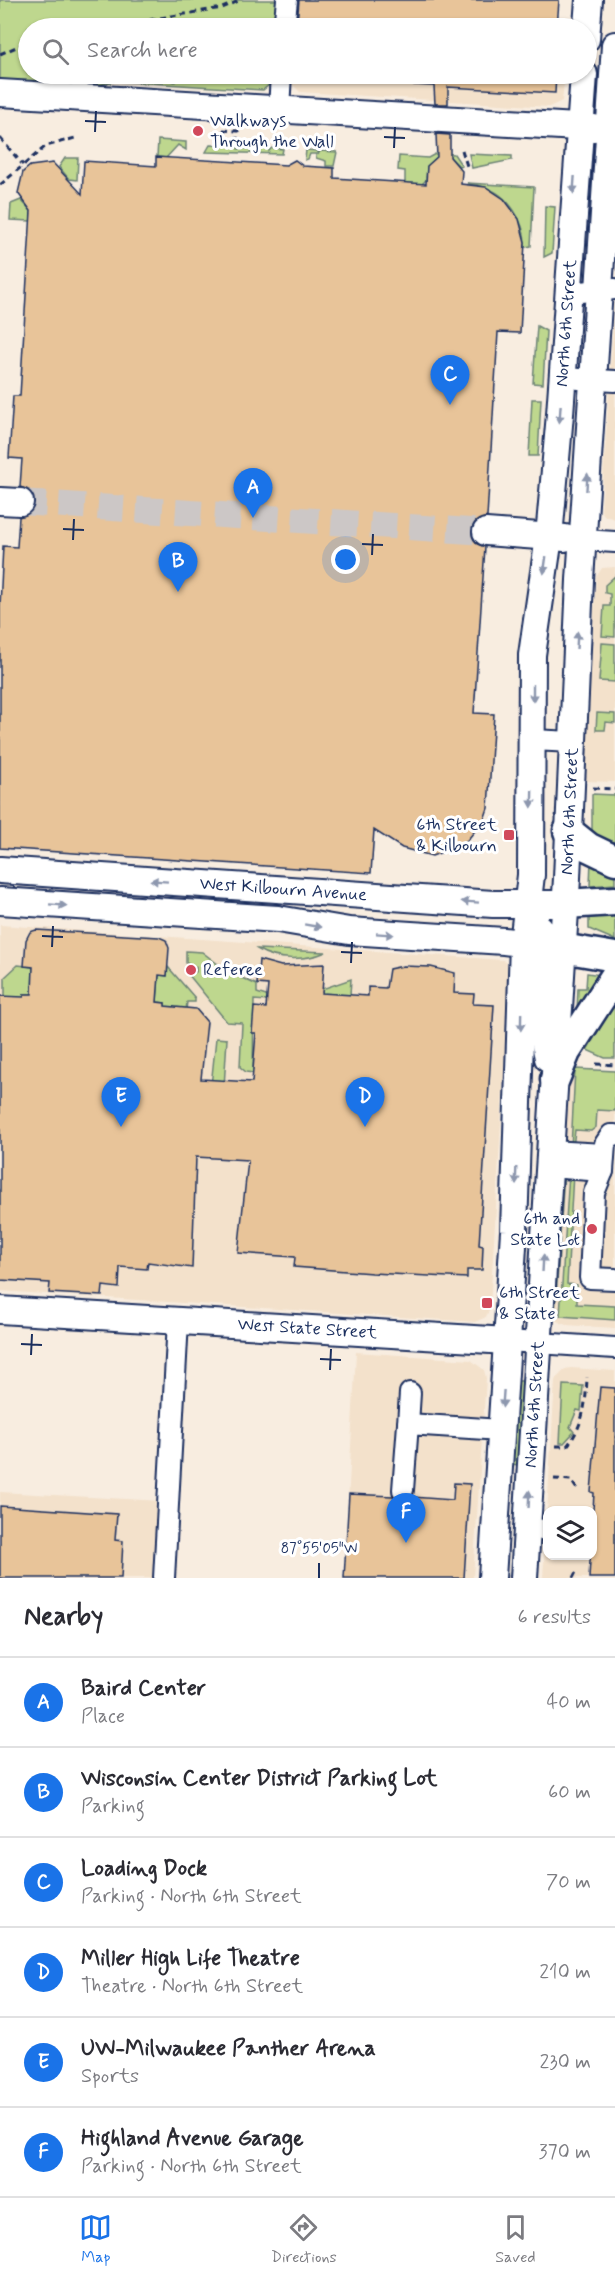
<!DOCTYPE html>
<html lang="en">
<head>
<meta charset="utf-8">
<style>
  body { margin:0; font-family:Mynerve,sans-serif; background:#f7f7f7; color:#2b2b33 }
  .controls { position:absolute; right:18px; bottom:18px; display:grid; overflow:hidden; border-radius:12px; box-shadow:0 2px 4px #0004 }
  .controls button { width:54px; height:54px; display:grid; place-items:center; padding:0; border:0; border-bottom:2px solid #e1e1e2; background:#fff; color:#2b2b33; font:30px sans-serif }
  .you { position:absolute; left:346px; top:560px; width:21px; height:21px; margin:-15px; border:4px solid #fff; border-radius:50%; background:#1a73e8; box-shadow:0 0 0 9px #1a73e833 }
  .badge { display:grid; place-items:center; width:39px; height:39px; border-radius:50%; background:#1a73e8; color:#fff; font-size:20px; font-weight:700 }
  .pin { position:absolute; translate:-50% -50px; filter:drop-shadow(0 2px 3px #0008) }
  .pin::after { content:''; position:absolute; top:32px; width:21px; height:18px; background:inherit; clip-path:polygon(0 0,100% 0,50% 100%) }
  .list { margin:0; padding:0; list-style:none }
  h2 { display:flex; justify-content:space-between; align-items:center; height:78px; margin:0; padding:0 24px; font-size:26px }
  h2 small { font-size:20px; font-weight:400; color:#7c7c81 }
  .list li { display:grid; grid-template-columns:39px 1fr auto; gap:18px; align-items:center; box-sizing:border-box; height:90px; padding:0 24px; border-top:2px solid #e1e1e2 }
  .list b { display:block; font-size:22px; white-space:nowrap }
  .list p { margin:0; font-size:20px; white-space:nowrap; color:#7c7c81 }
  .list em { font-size:20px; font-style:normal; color:#7c7c81 }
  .icon { flex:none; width:33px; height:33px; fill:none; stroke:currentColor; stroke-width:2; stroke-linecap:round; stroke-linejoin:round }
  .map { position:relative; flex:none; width:615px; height:1578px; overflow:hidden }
  .search { position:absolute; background:#fff; box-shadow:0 2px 4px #0004; left:18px; right:18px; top:18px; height:66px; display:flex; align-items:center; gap:15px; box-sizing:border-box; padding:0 21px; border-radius:33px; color:#7c7c81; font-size:22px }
  .sheet { height:618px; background:#fff }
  nav { display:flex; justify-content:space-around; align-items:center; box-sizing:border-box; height:84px; border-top:2px solid #e1e1e2; background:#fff; font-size:16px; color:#7c7c81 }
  nav a { display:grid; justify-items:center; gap:3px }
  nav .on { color:#1a73e8 }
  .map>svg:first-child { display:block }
  .built { fill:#f3e1cb; fill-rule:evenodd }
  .green { fill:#bed78e; stroke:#6c8376; stroke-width:1.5 }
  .building { fill:#e8c499; stroke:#1b2f5e; stroke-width:1.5 }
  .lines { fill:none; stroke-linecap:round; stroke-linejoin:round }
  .major-tunnel { stroke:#ccc7c6; stroke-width:26; stroke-dasharray:26 13; stroke-linecap:butt }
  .minor-casing { stroke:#1b2f5e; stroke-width:24 }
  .major-casing { stroke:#1b2f5e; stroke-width:30 }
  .highway-casing { stroke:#1b2f5e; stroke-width:33 }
  .path { stroke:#1b2f5e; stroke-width:3; stroke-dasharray:6 4.5; stroke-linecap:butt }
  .minor { stroke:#fff; stroke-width:20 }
  .major { stroke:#fff; stroke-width:26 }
  .highway { stroke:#fff; stroke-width:28 }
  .oneway { fill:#8d97ae }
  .ticks { fill:none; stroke:#1b2f5e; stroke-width:2 }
  .poi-dot { fill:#d1495b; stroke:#fff; stroke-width:2 }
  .labels { text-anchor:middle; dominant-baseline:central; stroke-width:6; stroke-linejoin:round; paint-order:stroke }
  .poi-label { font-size:18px; fill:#1b2f5e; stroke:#fff; text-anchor:start }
  .street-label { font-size:18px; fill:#1b2f5e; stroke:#fff }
  .ticks-label { font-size:15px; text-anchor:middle; fill:#1b2f5e; stroke:#fff; stroke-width:6; stroke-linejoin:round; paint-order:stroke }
</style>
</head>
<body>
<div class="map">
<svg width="615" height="1578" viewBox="0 0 615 1578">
  <rect width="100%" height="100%" fill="#f8ede0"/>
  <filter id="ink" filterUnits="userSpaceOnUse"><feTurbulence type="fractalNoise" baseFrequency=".0167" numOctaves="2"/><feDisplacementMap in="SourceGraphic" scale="12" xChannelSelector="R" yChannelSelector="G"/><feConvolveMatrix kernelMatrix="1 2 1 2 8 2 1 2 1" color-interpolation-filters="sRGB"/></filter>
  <g filter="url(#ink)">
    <g class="built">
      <path d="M292 74H565L562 101 549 107 300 92 292 84Z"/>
      <path d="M615 295V519L605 516 601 511Z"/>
      <path d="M615 567V782L584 781 596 577 602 568Z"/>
      <path d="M0 925 503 960 509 966 510 973 490 1308 486 1317 475 1322 0 1291Z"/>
      <path d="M569 1068 615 1071V1328L566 1325 557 1321 553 1314 566 1078Z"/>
      <path d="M356 1352 471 1360 484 1370 486 1378 473 1578H344Z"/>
      <path d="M571 1368 615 1371V1578H543L555 1380 565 1369ZM548 1510H592V1556H548Z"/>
      <path d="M0 1492 180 1502 176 1578H0Z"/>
    </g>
    <g class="green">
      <path d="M0 0H277L276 28H28V74H273L271 83 263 90 115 81 94 86 0 81Z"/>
      <path d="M158 140 186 142V150L178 145 166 158 157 157Z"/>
      <path d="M210 145 238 146V149L269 148V151L272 148 283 149 282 154 206 152Z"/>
      <path d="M306 150 318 151V155L320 151 337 152 334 166H326V161L316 158V154H310L308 159 305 160Z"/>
      <path d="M437 153 454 154 462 166 460 167 450 157H437L427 166 426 180 422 184 405 183V171L398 170 399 156 428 158Z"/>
      <path d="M469 154 512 156V160L472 168Z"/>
      <path d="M65 158H78L77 180 69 179 59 167Z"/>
      <path d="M467 183 534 187 531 246 525 247C526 222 508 194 484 187 478 185 471 185 467 183Z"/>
      <path d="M21 200 31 211V221L10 220 11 204Z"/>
      <path d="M545 206 555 207 552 253 544 257Z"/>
      <path d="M537 326 546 331 543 384 533 383Z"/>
      <path d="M532 399H541L538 456H529Z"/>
      <path d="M615 576V637L602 636 604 606H610V594L605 593V585Z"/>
      <path d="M602 643 615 644V682L599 681Z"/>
      <path d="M597 713 615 714V723L606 722 605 730H596Z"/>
      <path d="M592 794 615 795V852L592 841Z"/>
      <path d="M591 859 615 870V884L590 886Z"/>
      <path d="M615 916V940L589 929V918Z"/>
      <path d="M257 949 326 952C305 961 276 961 257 949Z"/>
      <path d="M186 951 202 952 227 971 257 985V993L269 997 268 1001 254 1000 253 1073 246 1072 240 1067 242 1023 227 1022 188 974 196 972V967L186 963Z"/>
      <path d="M18 965 33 967 32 994H24L23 1000 5 999V977Z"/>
      <path d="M168 967 195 998V1002H187L186 1010 164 1009 165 1003 157 1002 159 975 167 976Z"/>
      <path d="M587 973 601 975 577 1012 578 988H586Z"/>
      <path d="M351 979 350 995H346L319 1037 322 989Z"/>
      <path d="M615 1002V1058H605L587 1050Z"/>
      <path d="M216 1038 227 1039 224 1087 211 1086Z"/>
      <path d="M575 1069 615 1071V1111L597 1110 596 1127 591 1131 575 1130 573 1148H571Z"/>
      <path d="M564 1173 555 1314H553L560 1175Z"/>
      <path d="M569 1173H573L567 1284 577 1285V1304L615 1306V1320L560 1316Z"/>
      <path d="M514 1381H523L519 1465 511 1464Z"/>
      <path d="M563 1385 583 1386 581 1411 577 1410 570 1427 574 1432 564 1443H560Z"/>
    </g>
    <g class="building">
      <path d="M299 0H559L557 28H308V25H297Z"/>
      <path d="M414 74H556L555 93 448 87V104H435L434 86 414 85Z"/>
      <path d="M436 134 450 135V157L462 171 461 184 486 187 504 199 519 219 525 242 520 333 498 332 487 517 474 523 471 531 477 544 485 547 474 713 494 714 488 808 484 820 464 844 432 856 402 848 374 830 371 873 0 848V606L3 546 17 547 19 517 32 511 35 502 29 490 20 487 22 459 9 458 13 396H20L31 211 18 193 23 172 30 166 53 163 82 194 84 161 156 166V157L286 165 295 160 303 166 334 168V178L426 184 427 166 437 157Z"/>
      <path d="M36 930 159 937 166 940 169 948 167 976 159 975 157 1002 165 1003V1006L196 1009 207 1022 201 1079 252 1082 256 1033H252L254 1007 266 1008 268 985 257 984 259 960 281 966 324 964 322 993 368 996V987L386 988 389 969 403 966 431 967 455 973 454 993 474 994 473 1004 494 1005 479 1245 483 1246 482 1270H467V1278L372 1273 294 1267 295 1257 238 1253 248 1160 196 1157 192 1268 148 1262 147 1269 120 1267 119 1288 103 1286 102 1296 49 1293 50 1283 0 1280V996L24 997V994H32L33 967 24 966 26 940 30 932Z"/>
      <path d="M600 1387 615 1388V1578H589L594 1493 591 1492Z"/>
      <path d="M454 1483 470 1484 464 1578H344L349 1494 393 1496 403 1502 412 1497 453 1500Z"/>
      <path d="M0 1506 117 1514 115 1540 123 1541 121 1578H0Z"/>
    </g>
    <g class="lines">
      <path class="major-tunnel" d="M20 502 486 532"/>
      <defs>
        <g id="minor">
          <path d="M284 28 287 0"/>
          <path d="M279 109 281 74"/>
          <path d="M568 293 615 289"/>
          <path d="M562 378 615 381"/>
          <path d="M583 540 615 542"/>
          <path d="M533 740 572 742"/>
          <path d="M615 1135H611L605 1144 603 1171 594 1193 590 1278 615 1279"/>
          <path d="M550 1151 604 1154"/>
          <path d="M549 1167 603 1171"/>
          <path d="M507 1341 615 1348"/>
          <path d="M408 1424 410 1393"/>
          <path d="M403 1490 408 1424 501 1430"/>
          <path d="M527 1529 548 1530"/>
          <path d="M164 1578 178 1321"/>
        </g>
        <g id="major">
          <path d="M586 39 589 0"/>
          <path d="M0 93 594 128"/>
          <path d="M0 501 20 502"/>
          <path d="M486 532 565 538"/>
          <path id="s1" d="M0 870 493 904H565"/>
          <path d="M0 901 278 919 349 931 504 941 562 948"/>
          <path d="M540 928 539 1014 548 1058"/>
          <path id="s2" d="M0 1310 507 1341"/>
          <path id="s3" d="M492 1578 514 1231 523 943 531 875 532 655 549 537 560 414 584 74"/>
          <path id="s4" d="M524 1578 567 878 580 580 615 45"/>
        </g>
        <g id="highway">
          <path d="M568 831 588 847 615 860"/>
          <path d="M565 904 615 901"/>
          <path d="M562 948 615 957"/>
          <path d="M555 1079 566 1052 615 976"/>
        </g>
      </defs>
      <use href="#minor" class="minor-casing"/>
      <use href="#major" class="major-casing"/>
      <use href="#highway" class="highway-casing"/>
      <g class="path">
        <path d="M98 28 222 8 241 0"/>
        <path d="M0 54 28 42"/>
        <path d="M174 82 175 74"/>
        <path d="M223 130 238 131 237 141"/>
        <path d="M0 138 23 165"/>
        <path d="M462 150 467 166"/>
        <path d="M0 185 46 146 75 138"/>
        <path d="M593 788 615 789"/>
        <path d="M596 1064 615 1065"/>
        <path d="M556 1446H567C584 1425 586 1402 587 1377"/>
        <path d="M554 1479 571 1480 577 1489"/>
        <path d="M573 1578 576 1572"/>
      </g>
      <use href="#minor" class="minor"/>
      <use href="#major" class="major"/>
      <use href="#highway" class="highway"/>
    </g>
    <defs><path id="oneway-solid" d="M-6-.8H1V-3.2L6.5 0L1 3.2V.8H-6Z" transform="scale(1.5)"/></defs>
    <g class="oneway">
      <use href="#oneway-solid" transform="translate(574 185) rotate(94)"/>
      <use href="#oneway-solid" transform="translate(560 414) rotate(94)"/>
      <use href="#oneway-solid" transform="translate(587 482) rotate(-86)"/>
      <use href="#oneway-solid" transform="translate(545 565) rotate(98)"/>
      <use href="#oneway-solid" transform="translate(577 640) rotate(-87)"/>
      <use href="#oneway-solid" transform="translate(533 693) rotate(90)"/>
      <use href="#oneway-solid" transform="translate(532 799) rotate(91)"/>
      <use href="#oneway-solid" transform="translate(159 881) rotate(-176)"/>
      <use href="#oneway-solid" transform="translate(470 902) rotate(-176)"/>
      <use href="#oneway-solid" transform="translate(58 905) rotate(4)"/>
      <use href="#oneway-solid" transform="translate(313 926) rotate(10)"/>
      <use href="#oneway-solid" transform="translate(385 934) rotate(4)"/>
      <use href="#oneway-solid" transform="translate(521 1022) rotate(91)"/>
      <use href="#oneway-solid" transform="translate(516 1176) rotate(92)"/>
      <use href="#oneway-solid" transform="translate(543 1263) rotate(-87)"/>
      <use href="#oneway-solid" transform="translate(503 1399) rotate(94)"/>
      <use href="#oneway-solid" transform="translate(529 1499) rotate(-87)"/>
    </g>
  </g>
  <path class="ticks" d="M85 121 106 122M95 132 96 111M384 137 405 138M394 148 395 127M63 529 84 530M73 540 74 519M362 544 383 545M372 555 373 534M42 936 63 937M52 947 53 926M341 952 362 953M351 963 352 942M21 1344 42 1345M31 1355 32 1334M320 1359 341 1360M330 1370 331 1349M319 1578V1563"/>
  <g class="poi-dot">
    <circle cx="198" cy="131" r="6"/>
    <rect x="503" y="829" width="12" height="12" rx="3"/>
    <circle cx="191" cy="970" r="6"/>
    <circle cx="592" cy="1229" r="6"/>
    <rect x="481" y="1297" width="12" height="12" rx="3"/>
  </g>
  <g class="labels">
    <g class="poi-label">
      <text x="210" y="121">Walkways<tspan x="210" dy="21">Through the Wall</tspan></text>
      <text x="497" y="825" text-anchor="end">6th Street<tspan x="497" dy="21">&amp; Kilbourn</tspan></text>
      <text x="203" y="970">Referee</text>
      <text x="580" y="1219" text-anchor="end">6th and<tspan x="580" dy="21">State Lot</tspan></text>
      <text x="499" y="1293">6th Street<tspan x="499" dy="21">&amp; State</tspan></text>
    </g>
    <g class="street-label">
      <text stroke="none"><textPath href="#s3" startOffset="1258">North 6th Street</textPath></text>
      <text stroke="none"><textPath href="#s4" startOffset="768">North 6th Street</textPath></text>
      <text stroke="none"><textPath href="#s1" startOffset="284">West Kilbourn Avenue</textPath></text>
      <text stroke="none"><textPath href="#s2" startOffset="308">West State Street</textPath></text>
      <text stroke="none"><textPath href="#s4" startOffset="174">North 6th Street</textPath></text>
    </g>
  </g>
  <g class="ticks-label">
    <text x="319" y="1553">87°55'05"W</text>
  </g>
</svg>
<div class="controls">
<button><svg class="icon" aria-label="layers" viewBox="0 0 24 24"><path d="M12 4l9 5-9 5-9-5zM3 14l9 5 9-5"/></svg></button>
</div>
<div class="you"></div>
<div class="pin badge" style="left:253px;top:518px">A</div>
<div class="pin badge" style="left:178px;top:592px">B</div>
<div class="pin badge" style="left:450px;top:405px">C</div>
<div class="pin badge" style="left:365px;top:1127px">D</div>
<div class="pin badge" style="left:121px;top:1127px">E</div>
<div class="pin badge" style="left:406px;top:1543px">F</div>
<div class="search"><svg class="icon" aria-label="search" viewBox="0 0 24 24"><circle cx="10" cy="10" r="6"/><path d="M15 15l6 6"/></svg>Search here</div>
</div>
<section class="sheet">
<h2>Nearby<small>6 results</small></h2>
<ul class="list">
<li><span class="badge">A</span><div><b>Baird Center</b><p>Place</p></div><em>40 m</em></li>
<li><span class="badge">B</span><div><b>Wisconsin Center District Parking Lot</b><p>Parking</p></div><em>60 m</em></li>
<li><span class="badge">C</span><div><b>Loading Dock</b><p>Parking · North 6th Street</p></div><em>70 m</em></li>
<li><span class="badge">D</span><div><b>Miller High Life Theatre</b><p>Theatre · North 6th Street</p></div><em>210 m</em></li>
<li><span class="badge">E</span><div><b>UW-Milwaukee Panther Arena</b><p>Sports</p></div><em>230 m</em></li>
<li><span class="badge">F</span><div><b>Highland Avenue Garage</b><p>Parking · North 6th Street</p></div><em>370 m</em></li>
</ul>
</section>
<nav>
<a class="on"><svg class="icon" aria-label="map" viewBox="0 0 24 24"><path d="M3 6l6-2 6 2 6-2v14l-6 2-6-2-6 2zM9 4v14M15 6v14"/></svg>Map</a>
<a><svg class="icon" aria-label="directions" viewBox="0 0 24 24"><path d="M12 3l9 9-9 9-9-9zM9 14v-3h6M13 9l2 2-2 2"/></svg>Directions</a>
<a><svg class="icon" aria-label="saved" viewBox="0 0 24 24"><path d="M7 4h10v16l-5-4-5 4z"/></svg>Saved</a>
</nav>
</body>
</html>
